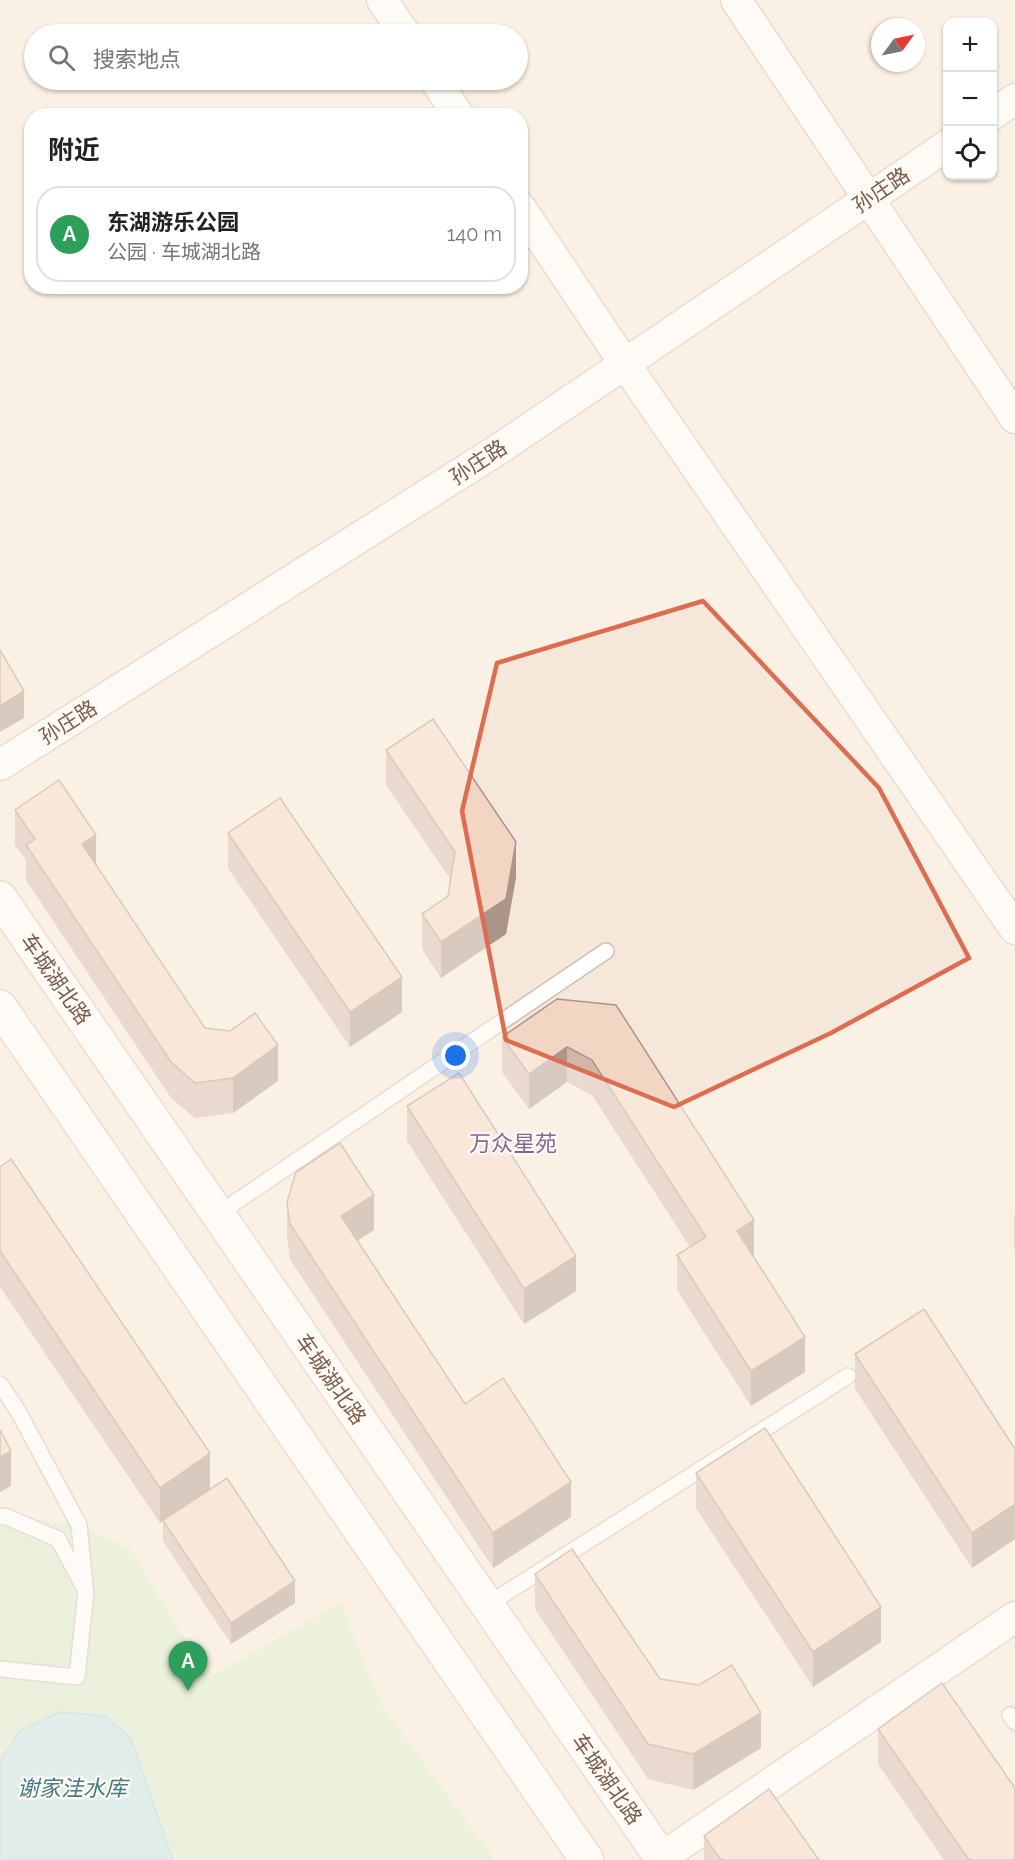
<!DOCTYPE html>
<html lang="zh">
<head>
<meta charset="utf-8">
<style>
  body { margin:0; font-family:Raleway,"Noto Sans SC",sans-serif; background:#f6f6f6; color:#222 }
  .controls { position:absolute; right:18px; top:18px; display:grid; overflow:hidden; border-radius:12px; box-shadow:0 2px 4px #0004 }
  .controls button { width:54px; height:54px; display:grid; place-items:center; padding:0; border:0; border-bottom:2px solid #e0e0e0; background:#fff; color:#222; font:30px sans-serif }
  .compass { position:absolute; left:871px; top:18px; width:54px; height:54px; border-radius:50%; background:#fff; box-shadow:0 2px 4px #0004; rotate:57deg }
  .you { position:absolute; left:456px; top:1056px; width:21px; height:21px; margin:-15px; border:4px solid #fff; border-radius:50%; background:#1a73e8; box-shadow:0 0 0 9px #1a73e833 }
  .badge { display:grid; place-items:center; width:39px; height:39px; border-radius:50%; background:#e76f51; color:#fff; font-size:20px; font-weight:700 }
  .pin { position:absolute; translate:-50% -50px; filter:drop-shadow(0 2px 3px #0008) }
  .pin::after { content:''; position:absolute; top:32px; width:21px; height:18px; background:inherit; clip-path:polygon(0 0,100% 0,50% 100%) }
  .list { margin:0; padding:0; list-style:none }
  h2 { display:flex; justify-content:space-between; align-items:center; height:78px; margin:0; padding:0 24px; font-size:26px }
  h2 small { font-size:20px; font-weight:400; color:#767676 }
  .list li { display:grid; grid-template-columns:39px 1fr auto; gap:18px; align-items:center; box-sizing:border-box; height:96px; margin:0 12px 12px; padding:0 12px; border:2px solid #e0e0e0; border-radius:24px }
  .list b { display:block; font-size:22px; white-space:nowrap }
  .list p { margin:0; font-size:20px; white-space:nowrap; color:#767676 }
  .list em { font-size:20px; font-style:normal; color:#767676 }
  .icon { flex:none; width:33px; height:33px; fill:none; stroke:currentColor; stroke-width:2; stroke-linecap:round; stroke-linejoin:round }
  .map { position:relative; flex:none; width:1015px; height:1860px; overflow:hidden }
  .search { position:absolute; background:#fff; box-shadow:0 2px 4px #0004; left:24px; top:24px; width:504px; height:66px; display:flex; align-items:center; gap:15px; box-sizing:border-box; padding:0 21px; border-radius:33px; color:#767676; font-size:22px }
  .panel { position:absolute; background:#fff; box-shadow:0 2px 4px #0004; left:24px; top:108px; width:504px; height:186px; border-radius:24px }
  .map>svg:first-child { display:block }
  .residential { fill:#f5e8da; fill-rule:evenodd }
  .green { fill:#d8ecc9 }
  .water { fill:#bfe3e8; stroke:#a5d3da; stroke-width:1.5 }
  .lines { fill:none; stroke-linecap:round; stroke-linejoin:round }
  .service-casing { stroke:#d1beb0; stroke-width:18 }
  .minor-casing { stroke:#d1beb0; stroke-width:33 }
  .secondary-casing { stroke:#d6c0b0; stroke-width:36 }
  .service { stroke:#fff; stroke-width:15 }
  .minor { stroke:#fff; stroke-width:30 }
  .secondary { stroke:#fff; stroke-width:33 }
  .wall { fill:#d1b7a8 }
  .shaded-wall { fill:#aa9588 }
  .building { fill:#f3d5c3; stroke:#aa9588; stroke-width:1.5 }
  .marked { fill:none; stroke:#dc6d51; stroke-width:4.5; stroke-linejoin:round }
  .labels { text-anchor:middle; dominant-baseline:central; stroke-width:4.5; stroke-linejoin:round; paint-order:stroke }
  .street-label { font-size:21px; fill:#7a5c4d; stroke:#fffaf3 }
  .neighbourhood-label { font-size:22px; fill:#846695; stroke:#fffaf3 }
  .water-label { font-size:22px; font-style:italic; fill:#437c86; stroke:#fffaf3 }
</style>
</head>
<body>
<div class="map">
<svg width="1015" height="1860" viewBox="0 0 1015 1860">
  <rect width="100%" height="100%" fill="#fdf6ec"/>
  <path class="residential" d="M0 0H1015V1860H495L381 1704 341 1604 208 1678 131 1549 0 1531ZM948 22H992V176H948ZM880 27H916V63H880ZM34 34H518V80H34ZM32 116H520V286H32Z"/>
  <path class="green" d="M5 1516 79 1525 131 1549 208 1678 341 1603 381 1704 495 1860H0V1517Z"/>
  <path class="water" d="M59 1712 105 1716 130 1737 173 1860H0V1761L20 1731Z"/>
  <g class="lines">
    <defs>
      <g id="service">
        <path d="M218 1214 606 951"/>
        <path d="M0 1384 18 1411 79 1525 85 1585"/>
        <path d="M0 1517 5 1516 58 1539 86 1591 77 1677 0 1669"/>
        <path d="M487 1605 848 1376"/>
        <path d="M1010 1715 1015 1722"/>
      </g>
      <g id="minor">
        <path d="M382 0 405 34"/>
        <path d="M736 0 1015 418"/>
        <path d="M435 80 459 116"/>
        <path d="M992 115 1015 99"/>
        <path d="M520 207 625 364 1015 929"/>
        <path d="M0 765 499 449 948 145"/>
        <path d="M661 1858 1015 1617"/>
      </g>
      <g id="secondary">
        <path d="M0 898 663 1860"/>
        <path d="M0 1007 587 1860"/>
      </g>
    </defs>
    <use href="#service" class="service-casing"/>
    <use href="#minor" class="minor-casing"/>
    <use href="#secondary" class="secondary-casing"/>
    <use href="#service" class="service"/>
    <use href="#minor" class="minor"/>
    <use href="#secondary" class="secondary"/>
  </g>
  <g class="wall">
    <path d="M386 750 516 877 506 934 441 978 422 949V914L448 896 451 880 386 785Z"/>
    <path d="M15 810 96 865 205 1028 278 1081 233 1113 195 1118 171 1098 26 880V860L15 845Z"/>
    <path d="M228 833 402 1012 350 1047 228 868Z"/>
    <path d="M557 999 754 1255 753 1256 805 1372 751 1406 677 1290V1255L690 1247 592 1095 567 1082 529 1109 502 1072V1037Z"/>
    <path d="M407 1106 576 1291 524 1324 407 1141Z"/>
    <path d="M0 1167 210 1489 295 1603 231 1644 163 1541V1521L160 1523 0 1287Z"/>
    <path d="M287 1202 374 1230 358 1240 465 1404 571 1517 493 1568 290 1259 287 1237Z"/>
    <path d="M1015 1213V1251L1014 1249V1214Z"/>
    <path d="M855 1354 1015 1449V1539L972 1568 855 1389Z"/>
    <path d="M696 1473 881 1642 813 1687 696 1508Z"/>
    <path d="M535 1574 660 1679 761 1748 693 1790 648 1779 535 1609Z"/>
    <path d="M878 1729 1015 1860H944L878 1764Z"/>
    <path d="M704 1836 819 1860H704Z"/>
  </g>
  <g class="shaded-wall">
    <path d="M24 691V718L0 732V706Z"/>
    <path d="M96 835V870L82 844Z"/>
    <path d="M516 842V877L506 934 441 978V942Z"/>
    <path d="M402 977V1012L350 1047V1012Z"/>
    <path d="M278 1045V1081L233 1113V1078Z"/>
    <path d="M567 1047V1082L529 1109V1074Z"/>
    <path d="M374 1195V1230L341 1251V1216Z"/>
    <path d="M754 1220V1255L737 1266V1231Z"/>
    <path d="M576 1256V1291L524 1324V1289Z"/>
    <path d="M805 1337V1372L751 1406V1371Z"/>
    <path d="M11 1451V1486L0 1492V1457Z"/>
    <path d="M210 1453V1489L160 1523V1488Z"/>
    <path d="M571 1482V1517L493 1568V1533Z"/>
    <path d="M1015 1504V1539L972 1568V1533Z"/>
    <path d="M295 1581V1603L231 1644V1623Z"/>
    <path d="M881 1607V1642L813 1687V1652Z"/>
    <path d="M761 1713V1748L693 1790V1754Z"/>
  </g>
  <g class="building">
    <path d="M0 650 24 691 0 706Z"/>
    <path d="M433 719 516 842 506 899 441 942 422 914 448 896 455 852 386 750Z"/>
    <path d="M59 780 96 835 82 844 205 1028 230 1031 255 1013 278 1045 233 1078 195 1083 171 1062 26 845 35 839 15 810Z"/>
    <path d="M280 798 402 977 350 1012 228 833Z"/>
    <path d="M557 999 616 1005 754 1220 737 1231 805 1337 751 1371 677 1255 706 1237 592 1060 567 1047 529 1074 502 1037Z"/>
    <path d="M459 1073 576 1256 524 1289 407 1106Z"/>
    <path d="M340 1143 374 1195 341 1216 465 1404 503 1378 571 1482 493 1533 290 1224 287 1202 296 1172Z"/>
    <path d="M11 1159 210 1453 160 1488 0 1251V1167Z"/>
    <path d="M924 1309 1015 1449V1504L972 1533 855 1354Z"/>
    <path d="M765 1428 881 1607 813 1652 696 1473Z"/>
    <path d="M0 1430 11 1451 0 1457Z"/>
    <path d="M227 1478 295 1581 231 1623 163 1520Z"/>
    <path d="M572 1549 660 1679 699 1685 732 1665 761 1713 693 1754 648 1744 535 1574Z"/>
    <path d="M942 1683 1015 1788V1860H969L878 1729Z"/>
    <path d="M769 1789 819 1860H721L704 1836Z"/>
  </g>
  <path d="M0 0H1015V1860H0ZM703 601 879 788 969 958 831 1033 674 1107 506 1040 462 811 497 663Z" fill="#fdf6ec" fill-opacity=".55" fill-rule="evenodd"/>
  <path class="marked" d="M703 601 879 788 969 958 831 1033 674 1107 506 1040 462 811 497 663Z"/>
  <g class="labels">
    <g class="street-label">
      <text transform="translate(881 190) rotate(-34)">孙庄路</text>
      <text transform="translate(478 462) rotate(-33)">孙庄路</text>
      <text transform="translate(68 722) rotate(-32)">孙庄路</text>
      <text transform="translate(56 979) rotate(55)">车城湖北路</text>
      <text transform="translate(331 1379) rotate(55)">车城湖北路</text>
      <text transform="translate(607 1779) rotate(55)">车城湖北路</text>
    </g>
    <g class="neighbourhood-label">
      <text x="513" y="1143">万众星苑</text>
    </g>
    <g class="water-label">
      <text x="72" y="1788">谢家洼水库</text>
    </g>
  </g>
</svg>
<div class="controls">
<button>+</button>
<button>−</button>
<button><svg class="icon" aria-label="locate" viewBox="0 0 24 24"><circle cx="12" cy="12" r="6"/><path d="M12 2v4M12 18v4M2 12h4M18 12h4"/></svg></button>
</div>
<svg class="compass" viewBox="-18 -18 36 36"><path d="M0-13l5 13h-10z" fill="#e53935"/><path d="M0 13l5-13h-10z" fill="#767676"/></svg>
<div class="you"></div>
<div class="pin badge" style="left:188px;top:1691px;background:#2e9e5b">A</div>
<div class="search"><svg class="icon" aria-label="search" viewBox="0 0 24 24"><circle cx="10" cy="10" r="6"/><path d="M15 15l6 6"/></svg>搜索地点</div>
<section class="panel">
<h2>附近<small></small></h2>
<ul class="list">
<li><span class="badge" style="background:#2e9e5b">A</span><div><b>东湖游乐公园</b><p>公园 · 车城湖北路</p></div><em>140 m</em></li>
</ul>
</section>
</div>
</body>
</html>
